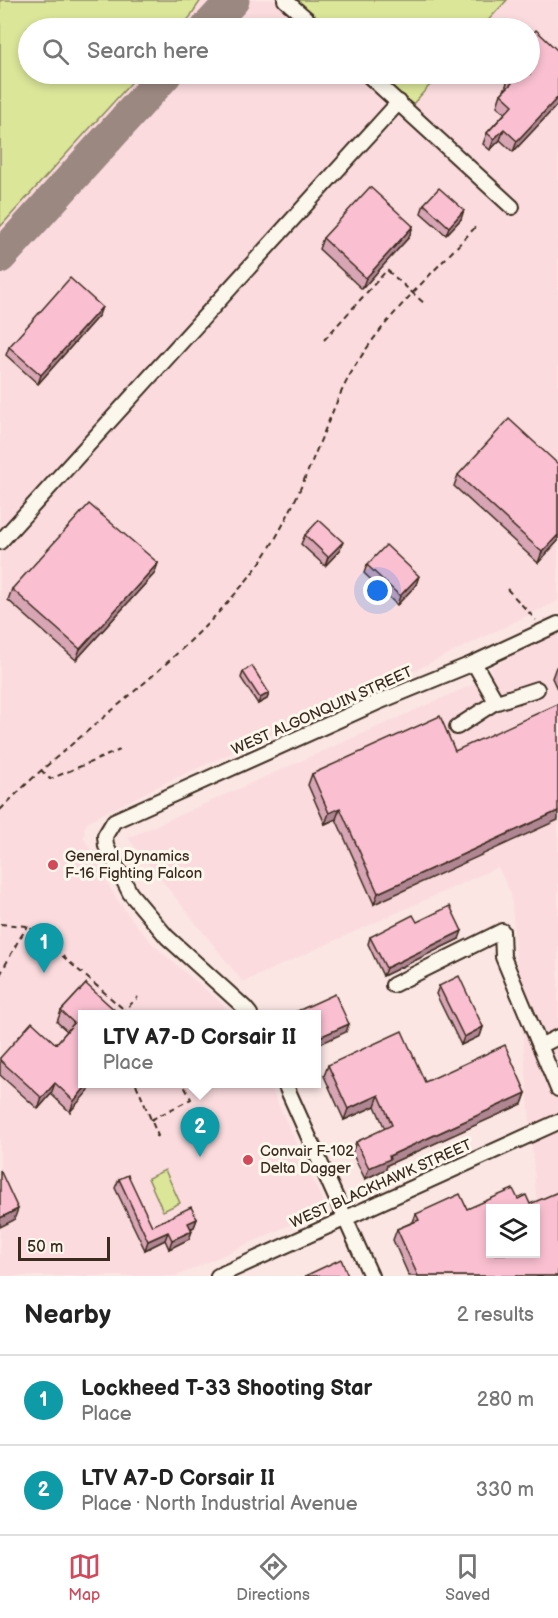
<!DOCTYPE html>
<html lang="en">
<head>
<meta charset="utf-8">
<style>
  body { margin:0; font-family:"Balsamiq Sans",sans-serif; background:#f6f6f6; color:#222 }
  .controls { position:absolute; right:18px; bottom:18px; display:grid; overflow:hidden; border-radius:0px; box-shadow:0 3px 9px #0003 }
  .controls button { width:54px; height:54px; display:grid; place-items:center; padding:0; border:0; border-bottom:2px solid #e0e0e0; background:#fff; color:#222; font:30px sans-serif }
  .scale { position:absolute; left:18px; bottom:15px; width:92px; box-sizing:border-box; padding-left:6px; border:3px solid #3b2a1e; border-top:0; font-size:16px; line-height:21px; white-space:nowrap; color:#3b2a1e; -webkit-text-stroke:4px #fbf7ec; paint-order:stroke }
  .you { position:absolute; left:378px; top:591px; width:21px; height:21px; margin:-15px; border:4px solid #fff; border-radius:50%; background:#1a73e8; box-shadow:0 0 0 9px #1a73e833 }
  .badge { display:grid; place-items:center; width:39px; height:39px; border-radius:50%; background:#d1495b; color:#fff; font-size:20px; font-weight:700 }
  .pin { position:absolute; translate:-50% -50px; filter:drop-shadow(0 2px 3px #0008) }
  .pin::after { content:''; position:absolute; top:32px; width:21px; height:18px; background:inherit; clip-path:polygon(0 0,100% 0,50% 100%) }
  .popup { position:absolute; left:78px; top:1010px; width:243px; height:78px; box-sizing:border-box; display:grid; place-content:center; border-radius:0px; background:#fff; filter:drop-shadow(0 2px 4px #0005); font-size:20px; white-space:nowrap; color:#767676 }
  .popup b { font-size:22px; color:#222 }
  .popup::after { content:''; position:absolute; left:50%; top:100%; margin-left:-12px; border:12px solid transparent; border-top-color:#fff }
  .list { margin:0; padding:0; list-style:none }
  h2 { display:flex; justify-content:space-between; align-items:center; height:78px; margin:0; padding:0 24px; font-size:26px }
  h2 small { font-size:20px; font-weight:400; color:#767676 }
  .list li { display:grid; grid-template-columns:39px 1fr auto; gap:18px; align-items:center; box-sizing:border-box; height:90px; padding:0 24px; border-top:2px solid #e0e0e0 }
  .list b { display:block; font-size:22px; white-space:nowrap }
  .list p { margin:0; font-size:20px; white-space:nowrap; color:#767676 }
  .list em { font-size:20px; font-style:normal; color:#767676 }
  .icon { flex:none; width:33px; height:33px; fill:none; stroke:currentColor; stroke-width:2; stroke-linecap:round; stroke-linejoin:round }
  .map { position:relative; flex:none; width:558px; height:1276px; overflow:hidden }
  .search { position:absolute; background:#fff; box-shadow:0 3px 9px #0003; left:18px; right:18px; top:18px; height:66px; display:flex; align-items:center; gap:15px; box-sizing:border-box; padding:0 21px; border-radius:33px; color:#767676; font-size:22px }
  .sheet { height:258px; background:#fff }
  nav { display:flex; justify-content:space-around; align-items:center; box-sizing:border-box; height:84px; border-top:2px solid #e0e0e0; background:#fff; font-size:16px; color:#767676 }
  nav a { display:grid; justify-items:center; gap:3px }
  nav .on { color:#d1495b }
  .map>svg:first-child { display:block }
  .built { fill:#fbdbde; fill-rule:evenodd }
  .green { fill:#dbe699; stroke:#8b885c; stroke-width:1.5 }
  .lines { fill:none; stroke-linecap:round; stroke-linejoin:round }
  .taxiway { stroke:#9b8881; stroke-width:33 }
  .minor-casing { stroke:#3b2a1e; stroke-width:18 }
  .path { stroke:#3b2a1e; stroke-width:2; stroke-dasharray:6 4.5; stroke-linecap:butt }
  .minor { stroke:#fbf7ec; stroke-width:14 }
  .wall { fill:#d7a5b4; stroke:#3b2a1e; stroke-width:1.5 }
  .shaded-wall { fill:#af8692; stroke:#3b2a1e; stroke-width:1.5 }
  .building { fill:#fac0d1; stroke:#3b2a1e; stroke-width:1.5; fill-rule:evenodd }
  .poi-dot { fill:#d1495b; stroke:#fbf7ec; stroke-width:2 }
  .labels { text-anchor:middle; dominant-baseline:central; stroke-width:6; stroke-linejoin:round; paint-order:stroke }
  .street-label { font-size:15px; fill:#3b2a1e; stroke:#fbf7ec }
  .poi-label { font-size:15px; fill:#3b2a1e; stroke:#fbf7ec; text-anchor:start }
</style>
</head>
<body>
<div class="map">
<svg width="558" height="1276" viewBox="0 0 558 1276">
  <rect width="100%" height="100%" fill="#fbe6e4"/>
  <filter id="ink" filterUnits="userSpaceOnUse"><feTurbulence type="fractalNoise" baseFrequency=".0167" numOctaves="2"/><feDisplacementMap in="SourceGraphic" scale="12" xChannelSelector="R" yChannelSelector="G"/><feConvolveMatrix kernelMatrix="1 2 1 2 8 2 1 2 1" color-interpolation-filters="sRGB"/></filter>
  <g filter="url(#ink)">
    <g class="built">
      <path d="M0 0H558V601L397 679 171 780 89 821 84 828V838L114 895 133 921 149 940 167 957 219 1001 232 1014H83V1084H269L323 1202 322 1210 318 1212 177 1276H0ZM28 28H530V74H28Z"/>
      <path d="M558 627V1276H543L511 894 498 867 243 982 128 838 492 676 491 668Z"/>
    </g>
    <g class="green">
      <path d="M0 0H201L191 15V16L180 28H28V74H139L0 227Z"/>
      <path d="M296 0H507L481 28H327Z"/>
      <path d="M377 74H440L412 105Z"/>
      <path d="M165 1170 180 1203 163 1211 148 1178Z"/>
    </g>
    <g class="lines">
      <g class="taxiway">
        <path d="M207 28 233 0"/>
        <path d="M0 257 166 74"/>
      </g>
      <defs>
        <g id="minor">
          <path d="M285 0 317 28"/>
          <path d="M367 74 512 207"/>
          <path d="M0 542 399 102"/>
          <path d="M494 703 537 689"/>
          <path d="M457 727 494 703V698L474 663"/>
          <path d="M393 985 502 931 503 957 558 1089"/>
          <path d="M250 1014 245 1008 167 937 130 893 106 846 105 836 114 821 376 703 474 663 558 624"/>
          <path d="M540 1046 558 1037"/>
          <path d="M285 1084 371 1276"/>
          <path d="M218 1276 558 1122"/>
        </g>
      </defs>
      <use href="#minor" class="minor-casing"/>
      <g class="path">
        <path d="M324 340 387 270 425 304"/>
        <path d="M507 589 536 620"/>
        <path d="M41 770 50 779 120 750"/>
        <path d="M0 810C14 796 28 782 43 769 115 706 195 647 254 571 287 527 306 475 327 425 335 406 343 386 354 368 386 314 437 270 478 224"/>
        <path d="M0 924 28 926 129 1014"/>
        <path d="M0 975 18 941 28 926"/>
        <path d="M121 1014 138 997"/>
        <path d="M136 1084 158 1136 153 1138"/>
        <path d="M151 1120 191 1099 183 1084"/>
      </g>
      <use href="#minor" class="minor"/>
    </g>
    <g class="wall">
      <path d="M558 51V104L513 152 500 140 490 150 483 144 487 133 505 113 497 106 501 94 504 91 508 80Z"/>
      <path d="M424 204 461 219 446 235 421 213Z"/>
      <path d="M413 226 409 237 362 289 319 249 323 238Z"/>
      <path d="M99 315 38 384 6 355 9 347Z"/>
      <path d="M558 464V541L538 563 454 486 458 475Z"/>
      <path d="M305 535 340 550 325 566 301 544Z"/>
      <path d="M158 563 154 574 76 660 8 600 12 589Z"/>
      <path d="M367 565 416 585 397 605 364 573Z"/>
      <path d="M558 666V691L552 678 556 667Z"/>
      <path d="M243 672 269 693 267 699 258 704 241 678Z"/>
      <path d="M455 751 374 904 336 819 325 824 308 785 312 774Z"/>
      <path d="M417 922 459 939 383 976 368 944 370 937Z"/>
      <path d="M86 984 83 1083 70 1112 51 1094 38 1109 0 1075V1058L56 1044 67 1031 57 1022 61 1011Z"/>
      <path d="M439 986 483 1027 480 1036 461 1045 436 994Z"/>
      <path d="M328 1065 425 1082 526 1093 522 1104 387 1165 386 1169 365 1179 352 1153 356 1142 385 1129 375 1106 344 1120 324 1076Z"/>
      <path d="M119 1179 152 1226 197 1219 194 1227 191 1229 192 1231 189 1239 169 1249 165 1240 145 1250 115 1188Z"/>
      <path d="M518 1199 558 1276H409L393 1240 397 1229 413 1222 416 1214 467 1209Z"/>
    </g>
    <g class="shaded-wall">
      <path d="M558 97V104L513 152 517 141Z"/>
      <path d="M504 129 500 140 490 150 494 139Z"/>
      <path d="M464 210 461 219 446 235 449 227Z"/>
      <path d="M413 226 409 237 362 289 366 278Z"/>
      <path d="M102 307 99 315 38 384 41 375Z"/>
      <path d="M558 535V541L538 563 542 552Z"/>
      <path d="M343 542 340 550 325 566 328 557Z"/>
      <path d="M158 563 154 574 76 660 80 649Z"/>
      <path d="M419 576 416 585 397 605 400 596Z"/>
      <path d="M269 693 267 699 258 704 260 698Z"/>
      <path d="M340 808 336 819 325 824 329 813Z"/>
      <path d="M558 811V820L374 904 378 893Z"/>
      <path d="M462 931 459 939 383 976 386 968Z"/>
      <path d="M349 1024 346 1032 320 1044 317 1052V1038Z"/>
      <path d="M483 1027 480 1036 461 1045 464 1037Z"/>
      <path d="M55 1083 51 1094 38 1109 42 1098Z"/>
      <path d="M89 1083H95L70 1112 74 1101Z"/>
      <path d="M526 1093 522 1104 387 1165 386 1169 365 1179 369 1168 389 1156Z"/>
      <path d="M379 1095 375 1106 344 1120 348 1109Z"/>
      <path d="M18 1209 14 1220 0 1227V1218Z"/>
      <path d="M197 1219 194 1227 185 1231 188 1223Z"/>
      <path d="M192 1231 189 1239 169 1249 172 1240Z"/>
      <path d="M168 1232 165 1240 145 1250 148 1241Z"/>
    </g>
    <g class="building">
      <path d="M536 30 558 51V97L517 141 504 129 494 139 487 133 513 105 501 94 512 83 508 80 514 74H530V37Z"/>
      <path d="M370 187 413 226 366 278 323 238Z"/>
      <path d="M439 188 464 210 449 227 424 204Z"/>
      <path d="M70 278 102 307 41 375 9 347Z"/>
      <path d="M509 419 558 464V535L542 552 458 475Z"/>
      <path d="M89 504 158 563 80 649 12 589Z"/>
      <path d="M319 520 343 542 328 557 305 535Z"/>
      <path d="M386 545 419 576 400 596 367 565Z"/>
      <path d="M252 666 269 693 260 698 243 672Z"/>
      <path d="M558 704V811L378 893 340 808 329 813 312 774 440 716 455 751Z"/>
      <path d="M450 906 462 931 386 968 370 937 413 915 417 922Z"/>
      <path d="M459 976 483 1027 464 1037 439 986Z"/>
      <path d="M86 984 119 1014H83V1083H89L74 1101 55 1083 42 1098 0 1060V1058L32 1022 56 1044 74 1023 61 1011Z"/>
      <path d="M335 994 349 1024 317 1038 320 1044 317 1045V1014H291Z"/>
      <path d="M402 1031 425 1082 505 1045 526 1093 389 1156 390 1159 369 1168 356 1142 392 1125 379 1095 348 1109 328 1065Z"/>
      <path d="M0 1170 18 1209 0 1218Z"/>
      <path d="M128 1175 152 1226 191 1207 197 1219 188 1223 192 1231 172 1240 168 1232 148 1241 119 1179Z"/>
      <path d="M513 1189 518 1199 526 1195 530 1204 558 1192V1276H418L397 1229 419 1220 416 1214 460 1194 467 1209ZM490 1209H536V1254H490Z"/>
      <path d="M341 1259 348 1276H305Z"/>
    </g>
  </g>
  <g class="poi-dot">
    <circle cx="53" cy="865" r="6"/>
    <circle cx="248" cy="1160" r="6"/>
  </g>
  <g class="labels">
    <g class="street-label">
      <text transform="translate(322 711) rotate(-24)">WEST ALGONQUIN STREET</text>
      <text transform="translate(381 1184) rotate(-24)">WEST BLACKHAWK STREET</text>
    </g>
    <g class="poi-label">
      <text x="65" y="856">General Dynamics<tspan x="65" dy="17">F-16 Fighting Falcon</tspan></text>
      <text x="260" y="1151">Convair F-102<tspan x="260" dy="17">Delta Dagger</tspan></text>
    </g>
  </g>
</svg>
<div class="controls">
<button><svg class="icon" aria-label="layers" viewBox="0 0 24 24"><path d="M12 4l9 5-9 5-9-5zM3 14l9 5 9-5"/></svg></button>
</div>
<div class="scale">50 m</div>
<div class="you"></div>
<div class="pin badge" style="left:44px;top:973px;background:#0f9aa8">1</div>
<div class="pin badge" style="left:200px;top:1157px;background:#0f9aa8">2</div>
<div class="popup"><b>LTV A7-D Corsair II</b>Place</div>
<div class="search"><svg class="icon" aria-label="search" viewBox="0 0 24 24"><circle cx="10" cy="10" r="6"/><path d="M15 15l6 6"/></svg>Search here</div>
</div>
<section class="sheet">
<h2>Nearby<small>2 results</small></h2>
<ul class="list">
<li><span class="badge" style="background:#0f9aa8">1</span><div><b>Lockheed T-33 Shooting Star</b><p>Place</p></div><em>280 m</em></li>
<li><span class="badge" style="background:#0f9aa8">2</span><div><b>LTV A7-D Corsair II</b><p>Place · North Industrial Avenue</p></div><em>330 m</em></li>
</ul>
</section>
<nav>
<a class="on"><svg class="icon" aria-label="map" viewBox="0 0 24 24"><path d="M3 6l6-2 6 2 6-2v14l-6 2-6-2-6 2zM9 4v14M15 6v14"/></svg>Map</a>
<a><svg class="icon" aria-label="directions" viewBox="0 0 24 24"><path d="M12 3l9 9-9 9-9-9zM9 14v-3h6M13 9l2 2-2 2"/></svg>Directions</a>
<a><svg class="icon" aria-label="saved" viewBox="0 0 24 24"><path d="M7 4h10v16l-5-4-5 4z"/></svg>Saved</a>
</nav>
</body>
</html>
